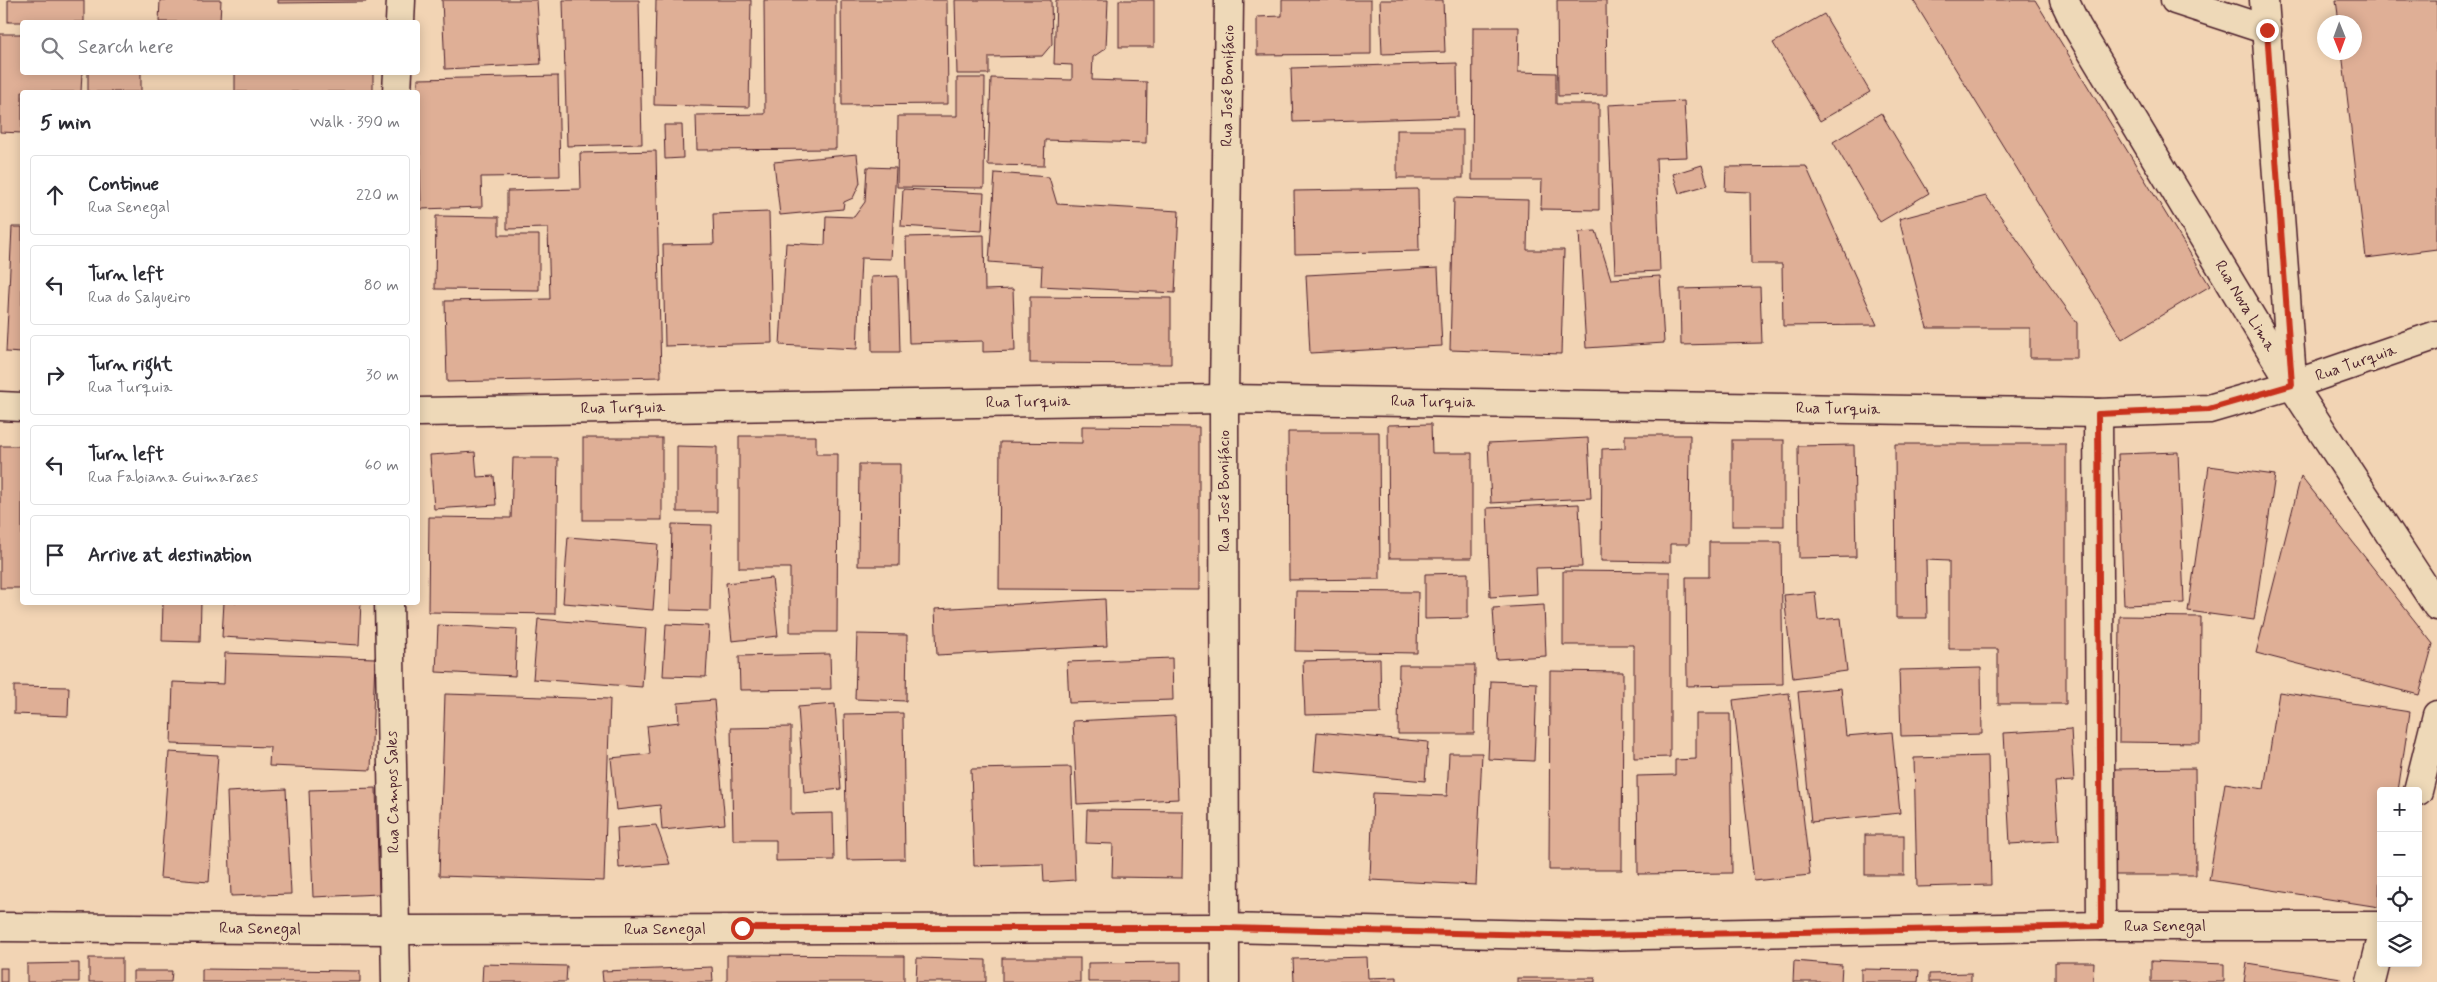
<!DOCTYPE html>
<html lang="en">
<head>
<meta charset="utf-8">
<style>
  body { margin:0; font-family:Mynerve,sans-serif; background:#f7f7f7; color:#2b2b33 }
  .controls { position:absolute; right:15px; bottom:15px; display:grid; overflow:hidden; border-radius:5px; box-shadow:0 2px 12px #0003 }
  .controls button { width:45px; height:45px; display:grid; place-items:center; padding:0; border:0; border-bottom:1px solid #e1e1e2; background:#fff; color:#2b2b33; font:25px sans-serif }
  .compass { position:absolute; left:2317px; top:15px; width:45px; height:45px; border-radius:50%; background:#fff; box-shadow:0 2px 12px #0003; rotate:179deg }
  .stop { position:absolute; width:15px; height:15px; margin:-11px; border:4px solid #c8321e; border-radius:50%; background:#fff }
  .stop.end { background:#c8321e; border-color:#fff; box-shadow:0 1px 5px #0008 }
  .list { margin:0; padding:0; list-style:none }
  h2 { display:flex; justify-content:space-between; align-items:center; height:65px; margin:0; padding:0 20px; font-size:21px }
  h2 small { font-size:16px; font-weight:400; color:#7c7c81 }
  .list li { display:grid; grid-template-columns:32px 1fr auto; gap:15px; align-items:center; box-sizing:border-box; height:80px; margin:0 10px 10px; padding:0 10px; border:1px solid #e1e1e2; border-radius:5px }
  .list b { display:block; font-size:19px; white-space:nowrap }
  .list p { margin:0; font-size:16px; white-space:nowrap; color:#7c7c81 }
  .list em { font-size:16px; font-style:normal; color:#7c7c81 }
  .icon { flex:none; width:28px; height:28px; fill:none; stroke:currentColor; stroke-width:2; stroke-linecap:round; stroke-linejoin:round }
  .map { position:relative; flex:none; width:2437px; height:982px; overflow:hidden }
  .search { position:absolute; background:#fff; box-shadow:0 2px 12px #0003; left:20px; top:20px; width:400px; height:55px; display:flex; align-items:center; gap:12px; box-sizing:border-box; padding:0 18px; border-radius:5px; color:#7c7c81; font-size:19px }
  .panel { position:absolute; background:#fff; box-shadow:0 2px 12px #0003; left:20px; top:90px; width:400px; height:515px; border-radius:5px }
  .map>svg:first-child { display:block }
  .building { fill:#dfaf96; stroke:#4a1f2b }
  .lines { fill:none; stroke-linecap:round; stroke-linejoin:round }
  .minor-casing { stroke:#4a1f2b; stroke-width:31 }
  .minor { stroke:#eed9b8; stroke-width:28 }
  .route { stroke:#c8321e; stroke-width:6 }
  .labels { text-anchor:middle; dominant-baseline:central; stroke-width:5; stroke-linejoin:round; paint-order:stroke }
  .street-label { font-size:16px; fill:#4a1f2b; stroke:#eed9b8 }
</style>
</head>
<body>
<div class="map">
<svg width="2437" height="982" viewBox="0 0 2437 982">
  <rect width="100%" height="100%" fill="#f2d4b4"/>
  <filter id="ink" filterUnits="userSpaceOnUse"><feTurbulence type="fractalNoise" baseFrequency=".02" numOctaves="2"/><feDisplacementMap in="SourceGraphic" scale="10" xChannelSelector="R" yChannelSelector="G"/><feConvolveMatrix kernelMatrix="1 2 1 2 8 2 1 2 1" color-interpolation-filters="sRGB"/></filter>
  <g filter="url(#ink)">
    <g class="building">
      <rect x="8" y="0" width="76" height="22"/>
      <path d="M160 0H221L220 22H159Z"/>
      <path d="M278 0H366V2L278 3Z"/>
      <path d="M442 0H537L541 64 445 69Z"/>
      <path d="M563 0H639L642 144 567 146Z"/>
      <path d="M656 0H751L749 107 654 105Z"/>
      <path d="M764 0H836V149L697 150 696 115 765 114Z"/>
      <path d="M841 0H947L948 104 842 105Z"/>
      <path d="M955 0H1051L1052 44 1042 56 989 57V74H957Z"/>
      <path d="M1056 0H1108L1106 48 1093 57 1092 80 1147 82 1146 143 1045 140 1044 166 988 165 991 78 1072 80V65L1054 64Z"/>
      <rect x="1119" y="0" width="35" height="47"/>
      <path d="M1282 0H1371V54L1257 55V17L1282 16Z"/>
      <path d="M1380 0H1443L1445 52 1382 54Z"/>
      <path d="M1557 0H1606L1607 95 1558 96Z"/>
      <path d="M1913 0H2035L2210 286 2122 339Z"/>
      <path d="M2336 0H2437V249L2366 258 2342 52H2354V22H2339Z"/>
      <path d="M1824 14 1870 92 1820 121 1773 43Z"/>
      <path d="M1473 27H1519L1518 72 1556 73V104H1599V210L1541 209 1542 180H1472Z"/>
      <path d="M0 34H22V72H82L81 92H22V133L0 132Z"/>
      <path d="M1457 63 1458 117 1293 122 1291 68Z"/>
      <rect x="88" y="72" width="53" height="20"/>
      <rect x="235" y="72" width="138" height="20"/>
      <path d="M558 76 560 176 481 177 482 207 421 209 418 79Z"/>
      <path d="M957 78H985L984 188 897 187 898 116H957Z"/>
      <path d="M1684 101 1687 157 1656 158 1660 271 1615 273 1608 105Z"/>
      <path d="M1881 113 1929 193 1880 222 1833 142Z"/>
      <path d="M664 125H682L683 158 665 159Z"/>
      <rect x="1397" y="130" width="66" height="48"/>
      <path d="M656 151 661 377 447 382 445 301 550 299 548 228 507 229V191L581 189 580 153Z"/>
      <path d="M857 154 860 183 853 198 844 202 843 209 780 215 774 162Z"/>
      <path d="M1702 165 1708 185 1679 193 1673 174Z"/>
      <path d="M1806 166 1877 325 1783 326 1782 264H1751L1750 192 1725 191 1726 167Z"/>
      <path d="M867 167 896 168 891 259 861 258 857 349 780 345 786 243 825 245 826 216 854 217 865 202Z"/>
      <path d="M995 173 1049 177 1057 204 1179 211 1175 293 1041 286 1042 266 989 262Z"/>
      <path d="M903 189 984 193 982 231 901 226Z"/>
      <path d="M1418 189 1419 251 1295 254 1294 191Z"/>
      <path d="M1986 196 2077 323V358H2030V328H1927L1899 219Z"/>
      <path d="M1454 198 1528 200 1527 250H1564L1561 354 1450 350Z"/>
      <path d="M769 212 772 343 665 346 663 245 714 244 713 214Z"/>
      <path d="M436 216 499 217V235H539V290L435 289Z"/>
      <path d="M12 227H22V353L6 352Z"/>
      <path d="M1596 231 1611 279 1660 276 1664 343 1586 348 1579 232Z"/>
      <path d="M984 235 985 290 1013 289 1015 351 983 352V341L909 343 906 237Z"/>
      <path d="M1438 268 1442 346 1310 353 1306 275Z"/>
      <path d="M898 276 900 352H872L871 277Z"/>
      <path d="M1760 287 1762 343 1681 345 1680 289Z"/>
      <path d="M1030 297 1171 298V364L1030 363Z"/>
      <path d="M1431 424 1432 453H1472V558H1389L1388 425Z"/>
      <path d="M1082 426 1199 427V590L999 589 1000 442 1082 443Z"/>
      <path d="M1288 432H1379L1380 579 1289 580Z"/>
      <path d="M1625 435H1690L1689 544H1670V562L1601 561 1602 449 1625 448Z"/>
      <path d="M739 436H816V454H838L837 632H790V568H739Z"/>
      <rect x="583" y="438" width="79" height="82"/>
      <path d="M1588 438 1591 498 1491 503 1488 443Z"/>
      <rect x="1732" y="440" width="52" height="86"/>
      <path d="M1895 444H2066V704H1998V649H1949V561L1926 560 1927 618H1896Z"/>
      <path d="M1854 445 1856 557 1799 558 1798 446Z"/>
      <rect x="0" y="446" width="22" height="142"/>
      <path d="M677 446 717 447V512H677Z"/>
      <path d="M475 452 477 477 494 476 496 505 434 509 430 455Z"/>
      <path d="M2178 452 2184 603 2124 605 2118 454Z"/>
      <path d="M513 458H558L555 614 428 612 429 517 511 518Z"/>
      <path d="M859 464H900L899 566H858Z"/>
      <path d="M2209 466 2275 475 2254 620 2188 611Z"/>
      <path d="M2301 476 2433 644 2419 695 2256 653Z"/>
      <path d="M1579 504 1582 567 1536 568 1537 594 1490 597 1487 508Z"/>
      <path d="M672 524 712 525 710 611 670 610Z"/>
      <path d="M568 537 658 544 653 610 563 603Z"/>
      <path d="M1709 542H1781L1783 684 1687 686 1686 577H1709Z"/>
      <path d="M1563 571 1670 572V757L1634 758V645H1563Z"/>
      <path d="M1468 573V618L1425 619V574Z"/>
      <path d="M772 578 778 636 732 641 726 583Z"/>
      <path d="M1296 591 1418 592 1417 653 1295 651Z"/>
      <path d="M1815 592 1818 620 1841 618 1847 671 1793 678 1784 595Z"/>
      <path d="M1105 599 1107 646 937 655 935 609Z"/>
      <path d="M163 602H201L200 642 162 641Z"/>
      <path d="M224 602H361L359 645 222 637Z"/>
      <path d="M1544 605 1546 656 1496 659 1493 608Z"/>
      <path d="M2120 616 2201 617 2200 743 2119 742Z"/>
      <path d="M538 619 646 628 642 687 533 679Z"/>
      <path d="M666 624 709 626 706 677 663 676Z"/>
      <path d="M438 625 517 629 515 676 436 672Z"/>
      <path d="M857 634 907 635 906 701 855 699Z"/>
      <path d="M225 653 375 658 371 770 269 766 270 747 171 744 173 682 224 684Z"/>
      <path d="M830 654 831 689 740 690 739 656Z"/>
      <path d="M1172 658 1173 700 1069 703 1067 662Z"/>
      <path d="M1380 659 1381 713 1305 715 1303 661Z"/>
      <path d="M1399 665H1475L1474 734H1398Z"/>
      <path d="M1981 668 1982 734 1901 736 1899 670Z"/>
      <path d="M1550 671 1623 672 1622 870H1549Z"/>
      <path d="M1491 681 1537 683 1534 761 1488 759Z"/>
      <path d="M14 686 69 687 68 716 14 714Z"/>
      <path d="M1841 688 1846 736 1892 732 1900 813 1811 822 1798 692Z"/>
      <path d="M2279 692 2410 712 2398 791H2381L2379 907 2209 880 2225 783 2264 789Z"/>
      <path d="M1789 693 1810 875 1754 881 1733 700Z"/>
      <path d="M445 694 610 699 604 881 439 876Z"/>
      <path d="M714 700 725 824 662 830 660 805 616 810 611 758 650 754 647 726 679 722 678 703Z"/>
      <path d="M835 704 841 789 804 793 798 707Z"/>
      <path d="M903 713 905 859 847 860 844 714Z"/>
      <path d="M1696 714H1730L1732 873 1638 874 1637 776 1675 775V760L1696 759Z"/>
      <path d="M1175 716 1178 799 1077 804 1073 721Z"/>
      <path d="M791 727V814L833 813 834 860 776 861V840H733L731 728Z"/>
      <path d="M2071 729 2074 781 2055 782 2059 841 2010 844 2004 733Z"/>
      <path d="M1317 732 1428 742 1425 781 1314 771Z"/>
      <path d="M169 752 218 755 209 882 160 878Z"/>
      <path d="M1449 753H1482L1476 885 1370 880 1373 793 1447 796Z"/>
      <path d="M1988 756 1991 885 1917 887 1914 758Z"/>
      <path d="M1071 767 1075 880 1044 882 1043 864 974 866 971 769Z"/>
      <path d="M2195 768 2196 875H2115L2114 769Z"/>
      <path d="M376 788 379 894 313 897 309 790Z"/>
      <path d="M286 789 291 894 231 896 227 792Z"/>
      <path d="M1087 810 1183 811 1182 878 1112 877 1113 844 1086 843Z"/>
      <path d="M656 825 670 864 619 868 617 828Z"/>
      <rect x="1865" y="835" width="39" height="40"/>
      <path d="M727 955 904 956V982H727Z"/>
      <path d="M1367 957 1368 978 1397 977V982H1294L1293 959Z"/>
      <rect x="89" y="958" width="33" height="24"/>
      <path d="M917 958 986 960V982H916Z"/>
      <rect x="1002" y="958" width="78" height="24"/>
      <path d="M1794 961 1842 965 1841 982H1793Z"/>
      <path d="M2151 961 2224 964V982H2151Z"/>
      <path d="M1181 962V982H1088V963Z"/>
      <path d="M2055 962H2094L2093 982H2055Z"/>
      <path d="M79 963V982H27V964Z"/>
      <path d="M2247 963 2341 978 2340 982H2244Z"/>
      <path d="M483 964 567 966 566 982H482Z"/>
      <path d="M712 967 713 982H603L602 971Z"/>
      <rect x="0" y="968" width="7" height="14"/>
      <path d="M202 969 360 971V982H202Z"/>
      <path d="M1861 969 1919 970 1918 982H1861Z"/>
      <path d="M133 971H172L171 982H133Z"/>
      <path d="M1971 973V982H1929V974Z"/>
      <rect x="1517" y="978" width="78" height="4"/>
    </g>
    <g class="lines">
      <defs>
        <g id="minor">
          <path d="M2064 0 2077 27 2292 385 2437 606"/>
          <path d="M2175 0 2267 30"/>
          <path d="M2264 0 2292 378"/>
          <path d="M400 22 401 0"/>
          <path d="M397 92 398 72"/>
          <path d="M0 406 22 407"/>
          <path d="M418 412 1224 399 2098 413 2209 409 2292 385 2437 335"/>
          <path d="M2098 413 2101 926"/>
          <path d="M389 602 396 982"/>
          <path d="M2418 791 2437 715"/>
          <path d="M0 927 396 930 1225 928 1593 936 2101 926H2381"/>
          <path d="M1225 982 1224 399 1229 0"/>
          <path d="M2371 982 2381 942"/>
        </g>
      </defs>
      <use href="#minor" class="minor-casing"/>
      <use href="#minor" class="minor"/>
    </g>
  </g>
  <g class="lines" filter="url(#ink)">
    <path class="route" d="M742 928H1226L1593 936 2101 926 2098 414 2209 409 2292 385 2267 30"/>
  </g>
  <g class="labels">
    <g class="street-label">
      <text transform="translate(1228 86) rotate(-89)">Rua José Bonifácio</text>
      <text transform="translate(2245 306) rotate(59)">Rua Nova Lima</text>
      <text transform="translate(2356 363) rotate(-19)">Rua Turquia</text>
      <text transform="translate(1028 402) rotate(-1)">Rua Turquia</text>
      <text transform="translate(1433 402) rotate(1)">Rua Turquia</text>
      <text transform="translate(623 408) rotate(-1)">Rua Turquia</text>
      <text transform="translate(1838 409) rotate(1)">Rua Turquia</text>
      <text transform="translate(1224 491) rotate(-90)">Rua José Bonifácio</text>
      <text transform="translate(393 792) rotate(-91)">Rua Campos Sales</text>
      <text x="2165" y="926">Rua Senegal</text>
      <text transform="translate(260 929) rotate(1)">Rua Senegal</text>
      <text x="665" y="929">Rua Senegal</text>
    </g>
  </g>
</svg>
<div class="controls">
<button>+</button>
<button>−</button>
<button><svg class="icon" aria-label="locate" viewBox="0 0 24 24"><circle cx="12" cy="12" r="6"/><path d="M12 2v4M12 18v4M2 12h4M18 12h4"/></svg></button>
<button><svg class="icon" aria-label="layers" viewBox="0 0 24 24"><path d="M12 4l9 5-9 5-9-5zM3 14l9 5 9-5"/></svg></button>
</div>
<svg class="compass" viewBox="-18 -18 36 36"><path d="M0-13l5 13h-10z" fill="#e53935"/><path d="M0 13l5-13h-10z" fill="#7c7c81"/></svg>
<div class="stop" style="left:742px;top:928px"></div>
<div class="stop end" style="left:2267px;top:30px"></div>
<div class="search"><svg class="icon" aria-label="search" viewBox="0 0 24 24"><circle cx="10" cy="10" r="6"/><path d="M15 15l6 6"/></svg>Search here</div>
<section class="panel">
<h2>5 min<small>Walk · 390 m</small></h2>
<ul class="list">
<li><svg class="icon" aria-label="ahead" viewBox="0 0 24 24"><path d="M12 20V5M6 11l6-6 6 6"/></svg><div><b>Continue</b><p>Rua Senegal</p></div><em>220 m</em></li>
<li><svg class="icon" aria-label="left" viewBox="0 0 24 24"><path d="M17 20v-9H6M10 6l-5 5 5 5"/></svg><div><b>Turn left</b><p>Rua do Salgueiro</p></div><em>80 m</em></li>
<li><svg class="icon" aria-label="right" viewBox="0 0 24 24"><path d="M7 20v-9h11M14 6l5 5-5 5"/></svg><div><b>Turn right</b><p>Rua Turquia</p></div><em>30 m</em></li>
<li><svg class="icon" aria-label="left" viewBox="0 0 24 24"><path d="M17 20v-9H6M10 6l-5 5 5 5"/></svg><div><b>Turn left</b><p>Rua Fabiana Guimaraes</p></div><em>60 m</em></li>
<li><svg class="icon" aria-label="arrive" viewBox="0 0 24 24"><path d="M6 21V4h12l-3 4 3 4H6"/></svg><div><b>Arrive at destination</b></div></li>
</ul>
</section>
</div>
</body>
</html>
